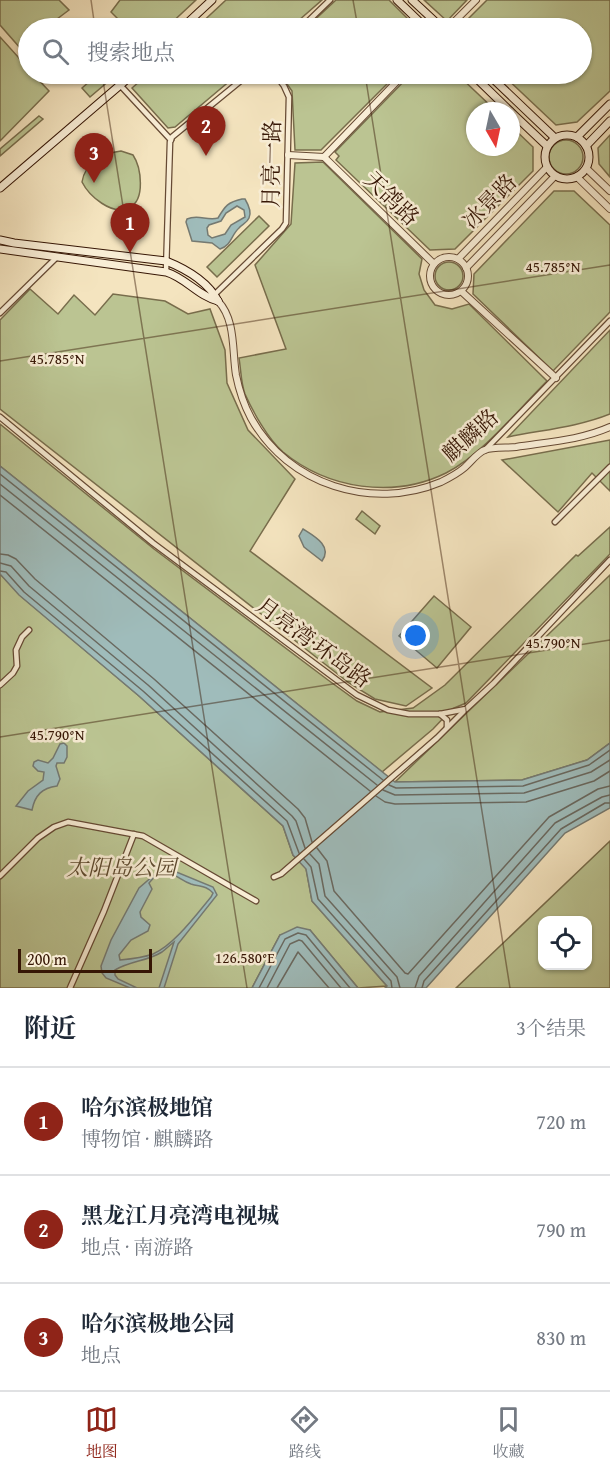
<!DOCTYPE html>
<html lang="zh">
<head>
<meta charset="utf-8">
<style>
  body { margin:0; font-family:"Gentium Book Plus","Noto Serif SC",serif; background:#f6f6f7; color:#1f2937 }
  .controls { position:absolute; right:18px; bottom:18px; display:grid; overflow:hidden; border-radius:12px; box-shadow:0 2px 4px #0004 }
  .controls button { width:54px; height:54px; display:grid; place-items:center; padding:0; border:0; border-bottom:2px solid #e0e1e3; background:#fff; color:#1f2937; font:30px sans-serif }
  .compass { position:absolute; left:466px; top:102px; width:54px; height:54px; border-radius:50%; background:#fff; box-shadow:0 2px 4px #0004; rotate:171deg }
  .scale { position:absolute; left:18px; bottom:15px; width:134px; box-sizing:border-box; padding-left:6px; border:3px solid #361605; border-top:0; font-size:16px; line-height:21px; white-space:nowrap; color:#361605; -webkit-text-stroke:4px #f8edd5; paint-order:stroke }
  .you { position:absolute; left:416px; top:636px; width:21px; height:21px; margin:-15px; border:4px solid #fff; border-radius:50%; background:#1a73e8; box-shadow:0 0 0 9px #1a73e833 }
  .badge { display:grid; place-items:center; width:39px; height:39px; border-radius:50%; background:#8f2418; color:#fff; font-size:20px; font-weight:700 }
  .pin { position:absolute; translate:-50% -50px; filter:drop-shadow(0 2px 3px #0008) }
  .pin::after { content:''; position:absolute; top:32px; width:21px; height:18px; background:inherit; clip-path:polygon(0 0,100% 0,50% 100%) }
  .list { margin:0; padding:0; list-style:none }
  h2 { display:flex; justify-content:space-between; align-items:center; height:78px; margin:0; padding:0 24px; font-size:26px }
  h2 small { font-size:20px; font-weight:400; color:#747a83 }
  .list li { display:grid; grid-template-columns:39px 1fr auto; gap:18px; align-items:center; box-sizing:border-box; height:108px; padding:0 24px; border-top:2px solid #e0e1e3 }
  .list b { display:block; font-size:22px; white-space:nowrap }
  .list p { margin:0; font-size:20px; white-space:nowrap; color:#747a83 }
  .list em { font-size:20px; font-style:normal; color:#747a83 }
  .icon { flex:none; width:33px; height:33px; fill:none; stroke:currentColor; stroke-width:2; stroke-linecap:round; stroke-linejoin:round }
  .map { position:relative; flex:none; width:610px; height:988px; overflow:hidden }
  .search { position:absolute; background:#fff; box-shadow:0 2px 4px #0004; left:18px; right:18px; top:18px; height:66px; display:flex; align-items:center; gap:15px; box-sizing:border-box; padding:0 21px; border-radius:33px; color:#747a83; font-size:22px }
  .sheet { height:402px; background:#fff }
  nav { display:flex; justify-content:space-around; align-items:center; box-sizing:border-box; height:84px; border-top:2px solid #e0e1e3; background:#fff; font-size:16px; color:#747a83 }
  nav a { display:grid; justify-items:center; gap:3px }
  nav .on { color:#8f2418 }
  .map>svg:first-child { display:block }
  .green { fill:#bbc492; stroke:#786d4c; stroke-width:1.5; fill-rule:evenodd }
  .water { fill:#9fbcbb; stroke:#757a72; stroke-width:1.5; fill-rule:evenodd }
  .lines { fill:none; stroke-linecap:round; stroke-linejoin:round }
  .shore { stroke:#6a6960; stroke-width:1.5 }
  .minor-casing { stroke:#664a34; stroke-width:7 }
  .tertiary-casing { stroke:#664a34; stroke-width:8 }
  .secondary-casing { stroke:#361605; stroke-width:9 }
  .minor { stroke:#f8edd5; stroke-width:4.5 }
  .tertiary { stroke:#f8edd5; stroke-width:6 }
  .secondary { stroke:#f8edd5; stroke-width:7 }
  .ticks { fill:none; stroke:#361605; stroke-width:1.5; stroke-opacity:0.45 }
  .labels { text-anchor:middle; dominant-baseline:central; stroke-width:5; stroke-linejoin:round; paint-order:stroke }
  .street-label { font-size:22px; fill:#361605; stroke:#f8edd5 }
  .park-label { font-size:22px; font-style:italic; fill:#5e4a2f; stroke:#f8edd5 }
  .ticks-label { font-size:15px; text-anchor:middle; fill:#361605; stroke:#f8edd5; stroke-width:5; stroke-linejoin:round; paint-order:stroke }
</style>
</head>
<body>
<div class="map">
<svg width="610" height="988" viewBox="0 0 610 988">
  <rect width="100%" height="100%" fill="#f4e4bf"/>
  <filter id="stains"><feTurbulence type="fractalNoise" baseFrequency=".00333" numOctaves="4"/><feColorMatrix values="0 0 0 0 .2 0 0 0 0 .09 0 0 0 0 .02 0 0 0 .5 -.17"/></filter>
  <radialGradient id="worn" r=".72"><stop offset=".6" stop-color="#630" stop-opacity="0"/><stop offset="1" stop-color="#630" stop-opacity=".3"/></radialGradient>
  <g class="green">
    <path d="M0 0H59L69 10 45 28H28V57L0 25Z"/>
    <path d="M120 0H196L166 28H127L111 12Z"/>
    <path d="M226 0H322L290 28H196Z"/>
    <path d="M336 0H389L417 28H306Z"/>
    <path d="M424 0H467L447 21Z"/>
    <path d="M487 0H610V91L577 122 556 125 502 74H582V28H459Z"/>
    <path d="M0 37 28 68V74H33L49 91 0 141Z"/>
    <path d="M98 74H117L90 97 82 88Z"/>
    <path d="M148 74H238L175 127 168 128 132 88Z"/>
    <path d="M280 74H397L321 150H295L292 91Z"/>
    <path d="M411 74H457L496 111H475V147H511V126L533 147V171L455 249 430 250 336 160 339 156 335 152Z"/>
    <path d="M39 116 43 119 0 156V149Z"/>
    <path d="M610 135V177L599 164 598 148Z"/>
    <circle cx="566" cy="157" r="17"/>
    <path d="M121 151 133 155C141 167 146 200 129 208 112 216 89 196 82 182 85 162 104 153 121 151Z"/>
    <path d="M323 162 422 259 419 274 424 290 435 305 452 309 469 304 547 381C518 410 482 455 446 473 393 499 328 489 283 452 268 439 253 412 245 394 241 384 241 370 239 358L286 349 255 265 291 224 295 163Z"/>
    <path d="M554 191H574L610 225V312L553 371 473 294 474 274Z"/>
    <path d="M259 216 269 226 217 277 207 267Z"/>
    <circle cx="449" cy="276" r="14"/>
    <path d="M30 289 58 314 74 295 95 315 113 294 165 301 188 314 210 309 225 350 227 383 248 430 295 479 250 551 432 688 406 706 375 699 349 683 0 409V320Z"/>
    <path d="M610 330V414C578 427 542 430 508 437Z"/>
    <path d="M0 424 154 549 328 680 357 701 380 712 413 708 445 685 576 555 578 556 610 527V554L466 703 452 709 433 729 382 772 0 466Z"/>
    <path d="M610 440V491L592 473 558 512 502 460Z"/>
    <path d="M362 511 380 526 375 534 356 519Z"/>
    <path d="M0 574 21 596 139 696 283 826 293 855 306 868 312 901 387 986 358 988 310 930 280 935 252 988H0Z"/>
    <path d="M610 575V743L587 760 522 780 395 782Z"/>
    <path d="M434 596 471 627 437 668 399 636Z"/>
    <path d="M610 841V988H456ZM588 920V966H542V920Z"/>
  </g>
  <g class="water">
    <path d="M242 199H245C248 204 252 212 249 218 247 223 242 224 239 228 231 235 232 245 220 249L212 243 192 241 186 222 187 219C198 214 207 221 218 218 225 206 228 202 242 199ZM237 206 244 210 245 217 231 225 225 234 212 238 208 235 207 228 209 225 221 221 226 213Z"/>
    <path d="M0 466 395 782 522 780 587 760 610 743V808L565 833 426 988H385L387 986 312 901 306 869 293 855 283 826 139 696 19 595 0 574Z"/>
    <path d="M303 529C314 536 333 546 322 561L304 547 299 536Z"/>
    <path d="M64 743 67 746V757L64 763H57L56 766 60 779 57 786C42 788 35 795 32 810L16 806 28 791 43 780 44 772 38 771 33 766 34 762 38 760 48 763 53 758 60 744Z"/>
    <path d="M161 869 174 871 213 887 217 895 178 944 164 988H159L174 942C170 945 166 949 162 952 148 961 130 961 115 970V975L118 979 137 988H130L106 978 102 973 101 966 111 940 139 888ZM164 872C177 874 180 880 191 884 200 887 206 885 213 893L211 897C196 915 174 945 153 954 142 958 131 959 120 960L119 955 131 940 148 931 150 925 141 917 140 912 152 889 149 883 158 873Z"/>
    <path d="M297 927 310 930 358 988H252L280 935Z"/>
  </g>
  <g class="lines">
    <g class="shore">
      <path d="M0 474 383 780"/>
      <path d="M0 484 377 785"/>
      <path d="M0 495 370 791"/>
      <path d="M0 554 8 555 16 559 35 579 154 679 298 809 305 818 312 842"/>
      <path d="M0 563 11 566 29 586 148 685 292 816 296 821 305 848"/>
      <path d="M0 571 6 572 24 592 143 691 287 821 299 853"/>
      <path d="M389 785 396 788 523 786 589 765 610 750"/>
      <path d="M383 790 395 795 524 793 591 772 610 760"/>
      <path d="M376 796 385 802 395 804 526 802 594 781 610 771"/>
      <path d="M317 848 327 861 334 891 405 973 408 974 549 817 598 789 610 786"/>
      <path d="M310 854 319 864 325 896 397 977 400 988"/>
      <path d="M304 859 311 867 318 899 391 981 392 988"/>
      <path d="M259 988 285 939 298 933 306 935 350 988"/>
      <path d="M267 988 290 944 299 940 302 941 341 988"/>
      <path d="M277 988 298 952 329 988"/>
      <path d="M415 988 419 976 555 823 602 797 610 795"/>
      <path d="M422 988 424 981 561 829 605 803H610"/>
    </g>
    <defs>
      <g id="minor">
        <path d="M301 28 330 0"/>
        <path d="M120 85 171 140"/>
        <path d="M166 272 170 142 172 137 249 74"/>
        <path d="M212 297 282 229 286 223 289 97 284 86 275 74"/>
        <path d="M0 313 57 257"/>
        <path d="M0 417 153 543 357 695 388 710 409 714H440L466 709 494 683 610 560"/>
        <path d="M485 450 610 321"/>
        <path d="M555 522 610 467"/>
        <path d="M0 685 13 673 17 666 16 650 22 637 29 630"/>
        <path d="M440 714 447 720V727"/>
        <path d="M0 876 38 838 54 827 68 822 143 836 256 901"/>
        <path d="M274 877 281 874 437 738 464 711"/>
        <path d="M70 988 104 911 134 834"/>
      </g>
      <g id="tertiary">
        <path d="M448 28 476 0"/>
        <path d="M288 155 324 157 404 74"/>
        <path d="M324 157 434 264"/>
        <path d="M586 168 610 191"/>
        <path d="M577 177 610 209"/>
        <circle cx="449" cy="276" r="19"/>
        <path d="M458 259 547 167"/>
        <path d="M466 268 555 176"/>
        <path d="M461 291 556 378"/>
        <path d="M218 301C236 320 232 351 236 375 239 390 244 405 251 418 288 485 372 511 441 482 449 478 457 474 464 468 470 463 478 452 485 450 491 447 508 448 516 447 548 442 581 440 610 427"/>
      </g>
      <g id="secondary">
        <path d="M397 0 426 28"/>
        <path d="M412 0 442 28"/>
        <path d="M182 28 212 0"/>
        <path d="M472 74 510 111"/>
        <path d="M488 74 555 138"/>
        <path d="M511 112 547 146"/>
        <circle cx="567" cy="157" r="22"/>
        <path d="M577 137 610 104"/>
        <path d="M586 146 610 121"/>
        <path d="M0 188 133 74"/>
        <path d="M0 240 14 243 166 261C186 269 208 282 218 301"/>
        <path d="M0 249 166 272C186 278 198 296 218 301"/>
      </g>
    </defs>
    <use href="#minor" class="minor-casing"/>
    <use href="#tertiary" class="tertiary-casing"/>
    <use href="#secondary" class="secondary-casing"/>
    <use href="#minor" class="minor"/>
    <use href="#tertiary" class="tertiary"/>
    <use href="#secondary" class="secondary"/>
  </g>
  <path class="ticks" d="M91 0 95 28M353 0 358 28M102 74 247 988M365 74 510 988M0 361 610 265M0 737 610 640"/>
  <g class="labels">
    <g class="street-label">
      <text transform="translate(271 164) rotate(-89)">月亮一路</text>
      <text transform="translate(392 198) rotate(44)">天鸽路</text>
      <text transform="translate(489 201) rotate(-46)">冰景路</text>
      <text transform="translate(470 435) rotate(-42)">麒麟路</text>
      <text transform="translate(314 642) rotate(36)">月亮湾·环岛路</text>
    </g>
    <g class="park-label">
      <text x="121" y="867">太阳岛公园</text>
    </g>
  </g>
  <g class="ticks-label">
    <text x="553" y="272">45.785°N</text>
    <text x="57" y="364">45.785°N</text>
    <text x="553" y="648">45.790°N</text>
    <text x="57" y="740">45.790°N</text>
    <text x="245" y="963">126.580°E</text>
  </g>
  <rect width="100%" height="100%" filter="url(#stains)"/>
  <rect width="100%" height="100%" fill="url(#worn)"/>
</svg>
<div class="controls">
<button><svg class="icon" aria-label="locate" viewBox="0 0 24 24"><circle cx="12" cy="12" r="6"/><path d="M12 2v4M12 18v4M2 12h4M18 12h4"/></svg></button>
</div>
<svg class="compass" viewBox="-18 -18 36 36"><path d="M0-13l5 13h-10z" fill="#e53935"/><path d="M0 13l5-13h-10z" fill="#747a83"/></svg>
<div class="scale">200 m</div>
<div class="you"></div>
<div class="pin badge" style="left:130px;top:253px">1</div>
<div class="pin badge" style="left:206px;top:156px">2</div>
<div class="pin badge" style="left:94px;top:183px">3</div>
<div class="search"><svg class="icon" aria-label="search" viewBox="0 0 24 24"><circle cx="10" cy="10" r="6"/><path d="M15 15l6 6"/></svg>搜索地点</div>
</div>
<section class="sheet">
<h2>附近<small>3个结果</small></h2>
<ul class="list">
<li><span class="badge">1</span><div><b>哈尔滨极地馆</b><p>博物馆 · 麒麟路</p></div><em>720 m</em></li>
<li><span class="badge">2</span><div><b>黑龙江月亮湾电视城</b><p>地点 · 南游路</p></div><em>790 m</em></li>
<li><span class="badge">3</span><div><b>哈尔滨极地公园</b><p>地点</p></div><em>830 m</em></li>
</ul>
</section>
<nav>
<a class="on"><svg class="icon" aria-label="map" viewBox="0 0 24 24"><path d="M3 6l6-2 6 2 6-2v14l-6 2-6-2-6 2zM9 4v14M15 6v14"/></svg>地图</a>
<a><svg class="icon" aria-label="directions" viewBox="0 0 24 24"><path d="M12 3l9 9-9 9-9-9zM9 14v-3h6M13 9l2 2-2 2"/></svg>路线</a>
<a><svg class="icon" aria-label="saved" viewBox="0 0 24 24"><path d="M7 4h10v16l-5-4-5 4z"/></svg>收藏</a>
</nav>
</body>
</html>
